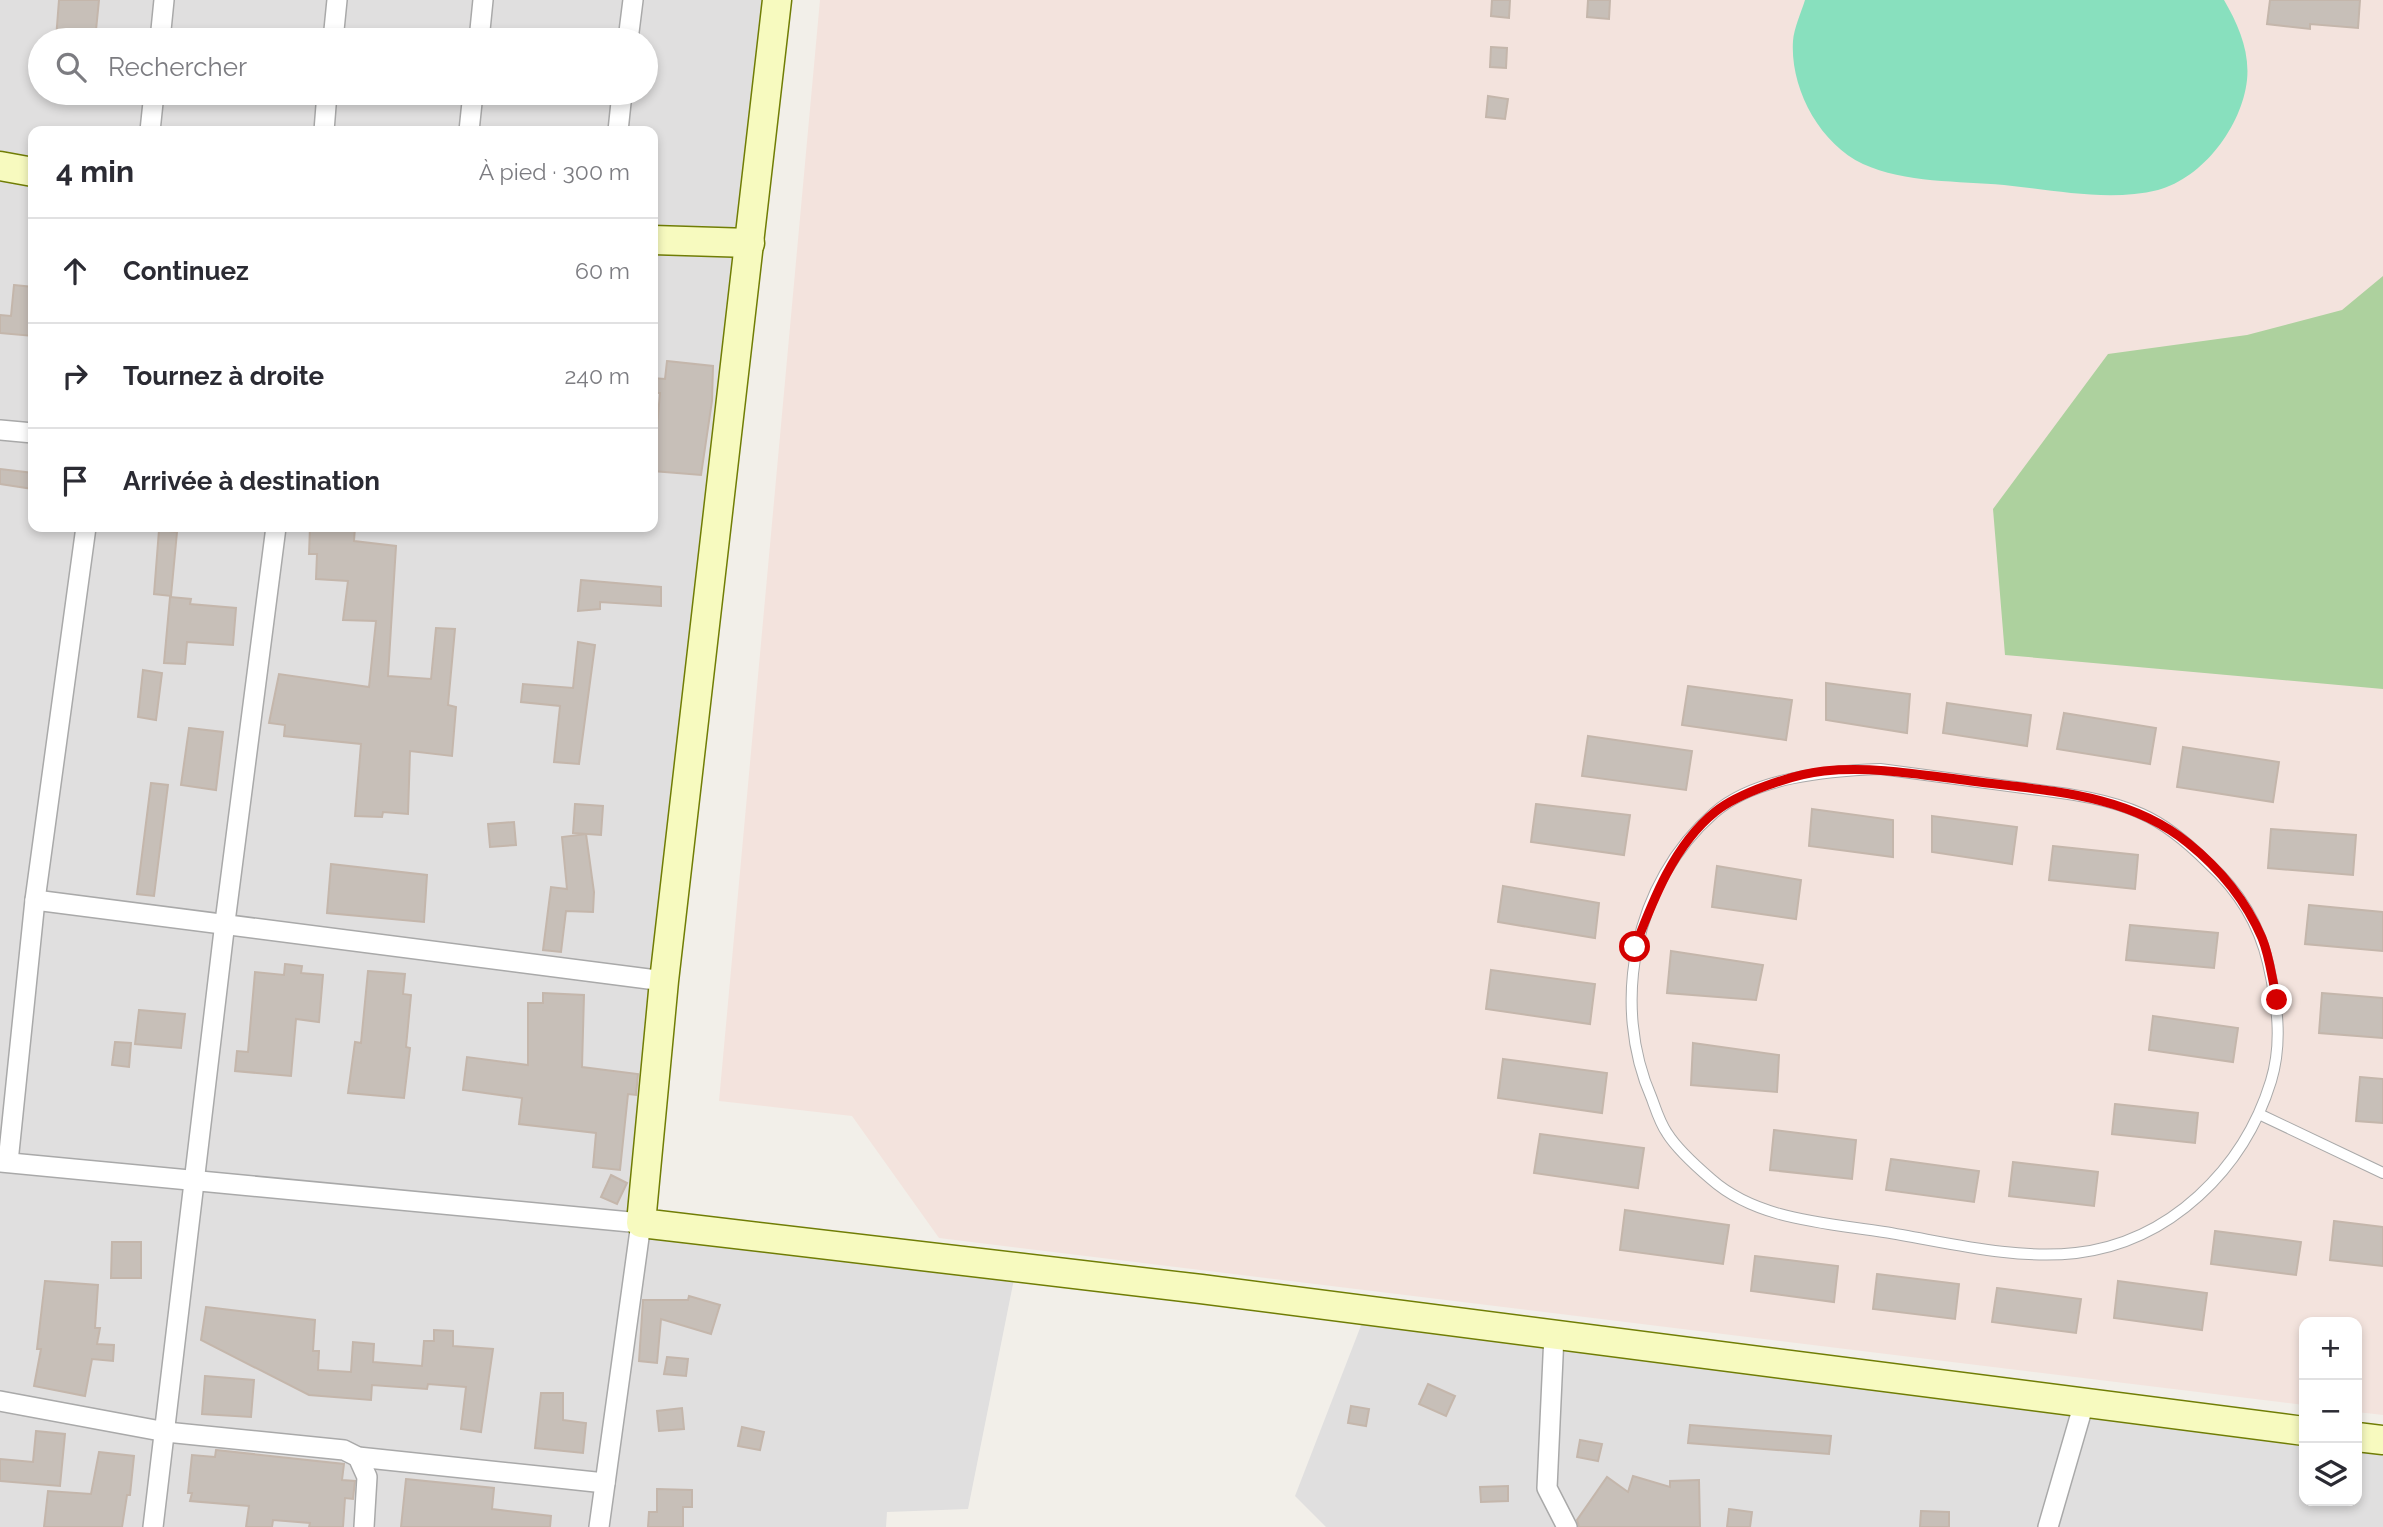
<!DOCTYPE html>
<html lang="fr">
<head>
<meta charset="utf-8">
<style>
  body { margin:0; font-family:Raleway,sans-serif; background:#f2f2f3; color:#2b2b33 }
  .controls { position:absolute; right:21px; bottom:21px; display:grid; overflow:hidden; border-radius:14px; box-shadow:0 4px 10px #0003 }
  .controls button { width:63px; height:63px; display:grid; place-items:center; padding:0; border:0; border-bottom:2px solid #e1e1e2; background:#fff; color:#2b2b33; font:35px sans-serif }
  .stop { position:absolute; width:21px; height:21px; margin:-16px; border:5px solid #d40000; border-radius:50%; background:#fff }
  .stop.end { background:#d40000; border-color:#fff; box-shadow:0 2px 7px #0008 }
  .list { margin:0; padding:0; list-style:none }
  h2 { display:flex; justify-content:space-between; align-items:center; height:91px; margin:0; padding:0 28px; font-size:30px }
  h2 small { font-size:23px; font-weight:400; color:#7c7c81 }
  .list li { display:grid; grid-template-columns:46px 1fr auto; gap:21px; align-items:center; box-sizing:border-box; height:105px; padding:0 28px; border-top:2px solid #e1e1e2 }
  .list b { display:block; font-size:26px; white-space:nowrap }
  .list em { font-size:23px; font-style:normal; color:#7c7c81 }
  .icon { flex:none; width:38px; height:38px; fill:none; stroke:currentColor; stroke-width:2; stroke-linecap:round; stroke-linejoin:round }
  .map { position:relative; flex:none; width:2383px; height:1527px; overflow:hidden }
  .search { position:absolute; background:#fff; box-shadow:0 4px 10px #0003; left:28px; top:28px; width:630px; height:77px; display:flex; align-items:center; gap:18px; box-sizing:border-box; padding:0 24px; border-radius:38px; color:#7c7c81; font-size:26px }
  .panel { position:absolute; background:#fff; box-shadow:0 4px 10px #0003; left:28px; top:126px; width:630px; height:406px; border-radius:14px }
  .map>svg:first-child { display:block }
  .residential { fill:#e0dfdf; fill-rule:evenodd }
  .military { fill:#f3e3dd }
  .forest { fill:#add19e }
  .pitch { fill:#88e0be }
  .building { fill:#c7bfb8; stroke:#c4b6ab; stroke-width:2 }
  .lines { fill:none; stroke-linecap:round; stroke-linejoin:round }
  .lane-casing { stroke:#a9a9a9; stroke-width:12 }
  .street-casing { stroke:#a9a9a9; stroke-width:22 }
  .secondary-casing { stroke:#707d05; stroke-width:31 }
  .lane { stroke:#fff; stroke-width:10 }
  .street { stroke:#fff; stroke-width:19 }
  .secondary { stroke:#f7fabf; stroke-width:28 }
  .route { stroke:#d40000; stroke-width:9 }
</style>
</head>
<body>
<div class="map">
<svg width="2383" height="1527" viewBox="0 0 2383 1527">
  <rect width="100%" height="100%" fill="#f2efe9"/>
  <g class="residential">
    <path d="M0 0H776L641 1223 1014 1279 968 1509 887 1512 886 1527H0ZM40 40H646V93H40ZM33 131H653V527H33Z"/>
    <path d="M1367 1310 2304 1431V1501H2357V1437L2383 1441V1527H1326L1295 1496Z"/>
  </g>
  <path class="military" d="M820 0H2383V1415L2357 1412V1322H2304V1405L939 1238 852 1116 719 1101Z"/>
  <path class="forest" d="M2383 276V689L2005 655 1993 509 2108 354 2247 335 2342 310Z"/>
  <path class="pitch" d="M1805 0H2224C2238 24 2250 51 2247 80 2242 126 2203 178 2158 190 2109 202 2053 190 2004 185 1959 181 1905 183 1863 164 1819 143 1790 88 1793 41 1794 28 1801 13 1805 0Z"/>
  <g class="building">
    <path d="M59 0H99L95 40 56 39Z"/>
    <path d="M1492 0H1510L1509 18 1491 16Z"/>
    <path d="M1588 0H1610L1609 19 1587 17Z"/>
    <path d="M2270 0H2360L2358 28 2310 24V29L2267 24Z"/>
    <path d="M1491 47 1507 48 1506 68 1490 67Z"/>
    <path d="M1488 96 1508 99 1505 119 1486 117Z"/>
    <path d="M14 285 33 287V336L0 333V315L11 316Z"/>
    <path d="M667 361 713 366 712 401 701 475 653 471 660 393H653V378L665 379Z"/>
    <path d="M0 469 33 473V489L0 484Z"/>
    <path d="M310 527H355L354 541 396 546 388 676 431 679 436 628 455 629 448 705 456 707 452 756 410 751 408 814 383 812 382 817 355 816 361 744 284 736 285 725 269 723 279 674 369 687 376 621 343 620 348 581 316 579 317 554H309Z"/>
    <path d="M159 530 177 532 171 596 154 594Z"/>
    <path d="M581 580 661 587V606L600 602V609L578 611Z"/>
    <path d="M170 597 191 599 190 604 236 608 233 645 187 642 185 664 164 663Z"/>
    <path d="M578 642 595 645 579 764 554 762 560 706 521 702 523 684 573 688Z"/>
    <path d="M143 670 162 673 156 720 138 717Z"/>
    <path d="M1826 683 1910 694 1907 733 1826 720Z"/>
    <path d="M1688 686 1792 700 1786 740 1682 725Z"/>
    <path d="M1947 703 2031 715 2027 746 1943 733Z"/>
    <path d="M2064 713 2156 728 2150 764 2057 749Z"/>
    <path d="M189 728 223 732 216 790 181 785Z"/>
    <path d="M1588 736 1692 751 1686 790 1582 776Z"/>
    <path d="M2183 747 2279 762 2273 802 2177 787Z"/>
    <path d="M151 783 168 785 154 896 137 894Z"/>
    <path d="M575 804 603 806 601 835 573 833Z"/>
    <path d="M1536 804 1630 815 1624 855 1531 842Z"/>
    <path d="M1812 809 1893 820V857L1809 846Z"/>
    <path d="M1932 816 2017 827 2012 864 1932 852Z"/>
    <path d="M514 822 516 845 490 847 488 824Z"/>
    <path d="M2271 829 2356 835 2353 875 2268 868Z"/>
    <path d="M586 834 594 892 593 912 566 911 561 952 543 950 551 887 567 889 562 837Z"/>
    <path d="M2053 846 2138 855 2135 889 2049 880Z"/>
    <path d="M331 864 427 875 424 922 327 913Z"/>
    <path d="M1717 866 1801 880 1796 919 1712 907Z"/>
    <path d="M1503 886 1599 903 1595 938 1498 922Z"/>
    <path d="M2309 905 2383 912V951L2305 944Z"/>
    <path d="M2130 925 2218 933 2214 968 2126 960Z"/>
    <path d="M1671 951 1763 965 1756 1000 1667 993Z"/>
    <path d="M285 964 302 966 301 973 323 975 319 1022 296 1019 291 1076 235 1071 237 1051 248 1052 255 972 284 975Z"/>
    <path d="M1491 970 1595 984 1590 1024 1486 1009Z"/>
    <path d="M368 971 405 974 403 994 411 995 406 1047 410 1048 404 1098 348 1093 355 1042 361 1043Z"/>
    <path d="M543 993 584 995 582 1067 638 1074 636 1095 628 1094 620 1170 593 1167 596 1133 519 1124 522 1098 463 1090 467 1057 528 1065V1003H543Z"/>
    <path d="M2322 993 2383 998V1038L2319 1033Z"/>
    <path d="M139 1010 185 1014 181 1048 135 1044Z"/>
    <path d="M2153 1016 2238 1028 2233 1062 2149 1050Z"/>
    <path d="M115 1042 131 1043 129 1067 112 1065Z"/>
    <path d="M1693 1043 1779 1055 1777 1092 1691 1085Z"/>
    <path d="M1503 1059 1607 1073 1602 1113 1498 1098Z"/>
    <path d="M2360 1077 2383 1079V1123L2356 1121Z"/>
    <path d="M2115 1104 2198 1113 2195 1143 2112 1134Z"/>
    <path d="M1774 1130 1856 1140 1852 1179 1770 1170Z"/>
    <path d="M1540 1134 1644 1148 1638 1188 1534 1173Z"/>
    <path d="M1891 1159 1979 1171 1974 1202 1886 1190Z"/>
    <path d="M2013 1162 2098 1172 2094 1206 2009 1196Z"/>
    <path d="M611 1175 627 1183 617 1204 601 1197Z"/>
    <path d="M1625 1210 1729 1225 1723 1264 1620 1250Z"/>
    <path d="M2334 1221 2383 1227V1266L2330 1260Z"/>
    <path d="M2215 1231 2301 1242 2296 1275 2211 1264Z"/>
    <path d="M112 1242H141V1278H111Z"/>
    <path d="M1755 1256 1838 1266 1834 1302 1751 1291Z"/>
    <path d="M1877 1274 1959 1284 1955 1319 1873 1309Z"/>
    <path d="M45 1281 98 1285 95 1328H100L97 1344 114 1345 113 1361 92 1359 85 1396 34 1386 41 1349H37Z"/>
    <path d="M2118 1281 2207 1293 2202 1330 2114 1318Z"/>
    <path d="M1997 1288 2081 1299 2076 1333 1992 1322Z"/>
    <path d="M689 1296 720 1305 711 1334 661 1319 657 1363 639 1361 643 1300H688Z"/>
    <path d="M206 1307 315 1320 313 1351H319L318 1370 351 1372 353 1342 374 1344 373 1362 422 1366 424 1341H434V1330L453 1331V1346L493 1349 481 1432 461 1429 466 1387 428 1384 427 1389 372 1385 371 1400 309 1395 201 1340Z"/>
    <path d="M667 1357 688 1359 686 1376 664 1374Z"/>
    <path d="M205 1376 254 1380 251 1417 202 1414Z"/>
    <path d="M1428 1384 1455 1396 1446 1416 1419 1404Z"/>
    <path d="M541 1393H563V1420L586 1423 583 1453 535 1448Z"/>
    <path d="M1351 1406 1369 1409 1366 1426 1348 1423Z"/>
    <path d="M682 1408 684 1429 659 1431 657 1411Z"/>
    <path d="M1690 1425 1831 1436 1829 1454 1688 1443Z"/>
    <path d="M742 1427 764 1432 760 1450 738 1446Z"/>
    <path d="M36 1431 65 1434 60 1486 0 1481V1459L33 1462Z"/>
    <path d="M1580 1440 1602 1444 1598 1461 1577 1457Z"/>
    <path d="M216 1450 344 1464 342 1480 355 1481 353 1499 345 1498 343 1527H309L310 1523 273 1520 272 1527H246L249 1506 190 1501 192 1493H188L192 1455 215 1457Z"/>
    <path d="M99 1452 134 1456 130 1495H127L122 1527H44L48 1491 91 1494Z"/>
    <path d="M1633 1476 1670 1487V1481L1699 1480 1700 1527H1579L1577 1520 1607 1477 1628 1492Z"/>
    <path d="M406 1479 494 1488 492 1509 551 1516 550 1527H401Z"/>
    <path d="M1508 1486V1501L1481 1502 1480 1487Z"/>
    <path d="M657 1489 692 1490V1507H683V1527H648L649 1512H657Z"/>
    <path d="M1729 1509 1752 1512 1750 1527H1727Z"/>
    <path d="M1921 1511 1949 1512V1527H1920Z"/>
  </g>
  <g class="lines">
    <defs>
      <g id="lane">
        <path d="M1880 769C1925 775 1971 781 2016 787 2059 793 2102 796 2142 814 2167 825 2189 844 2208 863 2238 890 2259 924 2268 963 2277 1003 2283 1041 2271 1081 2244 1169 2170 1242 2076 1253 2013 1260 1946 1242 1884 1232 1827 1223 1757 1220 1711 1179 1697 1167 1677 1149 1667 1133 1660 1123 1656 1110 1652 1099 1610 1004 1634 883 1714 813 1755 777 1828 771 1880 769Z"/>
        <path d="M2261 1115 2383 1173"/>
      </g>
      <g id="street">
        <path d="M160 40 164 0"/>
        <path d="M333 40 337 0"/>
        <path d="M479 40 483 0"/>
        <path d="M628 40 633 0"/>
        <path d="M150 131 154 93"/>
        <path d="M324 131 327 93"/>
        <path d="M469 131 473 93"/>
        <path d="M618 131 622 93"/>
        <path d="M0 430 33 433"/>
        <path d="M35 900 664 981"/>
        <path d="M0 1162 641 1223 599 1527"/>
        <path d="M8 1162 35 900 86 527"/>
        <path d="M1554 1335 1547 1488 1567 1527"/>
        <path d="M0 1401 166 1432 344 1450 358 1457 605 1483"/>
        <path d="M358 1457 367 1477 364 1527"/>
        <path d="M153 1527 225 922 276 527"/>
        <path d="M2048 1527 2084 1403"/>
      </g>
      <g id="secondary">
        <path d="M777 0 664 981 641 1223 1201 1289 2304 1431"/>
        <path d="M0 166 33 172"/>
        <path d="M653 240 750 243"/>
        <path d="M2357 1437 2383 1440"/>
      </g>
    </defs>
    <use href="#lane" class="lane-casing"/>
    <use href="#street" class="street-casing"/>
    <use href="#secondary" class="secondary-casing"/>
    <use href="#lane" class="lane"/>
    <use href="#street" class="street"/>
    <use href="#secondary" class="secondary"/>
  </g>
  <g class="lines">
    <path class="route" d="M1635 947C1653 900 1674 845 1715 812 1738 793 1794 774 1824 771 1874 766 1922 775 1971 781 2046 791 2127 793 2188 843 2219 868 2246 901 2262 938 2270 957 2272 980 2277 1000"/>
  </g>
</svg>
<div class="controls">
<button>+</button>
<button>−</button>
<button><svg class="icon" aria-label="layers" viewBox="0 0 24 24"><path d="M12 4l9 5-9 5-9-5zM3 14l9 5 9-5"/></svg></button>
</div>
<div class="stop" style="left:1635px;top:947px"></div>
<div class="stop end" style="left:2277px;top:1000px"></div>
<div class="search"><svg class="icon" aria-label="search" viewBox="0 0 24 24"><circle cx="10" cy="10" r="6"/><path d="M15 15l6 6"/></svg>Rechercher</div>
<section class="panel">
<h2>4 min<small>À pied · 300 m</small></h2>
<ul class="list">
<li><svg class="icon" aria-label="ahead" viewBox="0 0 24 24"><path d="M12 20V5M6 11l6-6 6 6"/></svg><div><b>Continuez</b></div><em>60 m</em></li>
<li><svg class="icon" aria-label="right" viewBox="0 0 24 24"><path d="M7 20v-9h11M14 6l5 5-5 5"/></svg><div><b>Tournez à droite</b></div><em>240 m</em></li>
<li><svg class="icon" aria-label="arrive" viewBox="0 0 24 24"><path d="M6 21V4h12l-3 4 3 4H6"/></svg><div><b>Arrivée à destination</b></div></li>
</ul>
</section>
</div>
</body>
</html>
